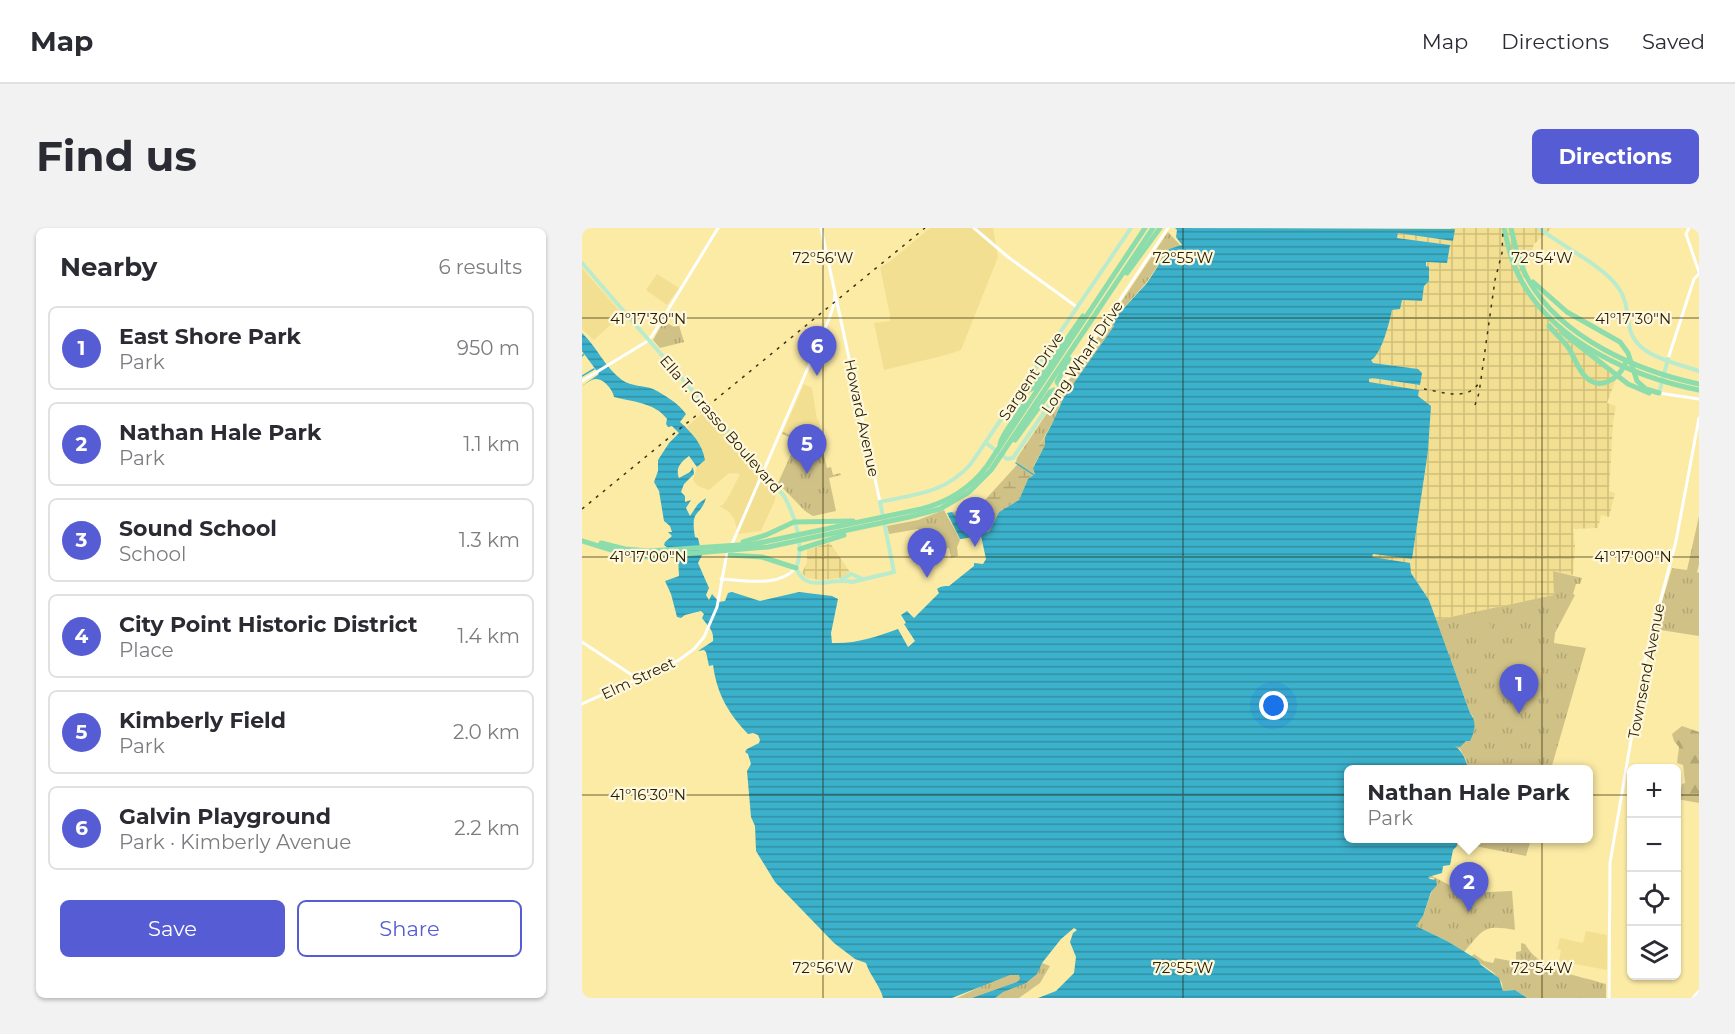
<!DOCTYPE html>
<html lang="en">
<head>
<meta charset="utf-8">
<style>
  body { margin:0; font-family:Montserrat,sans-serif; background:#f2f2f3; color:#2b2b33 }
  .controls { position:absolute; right:18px; bottom:18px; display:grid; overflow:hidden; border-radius:9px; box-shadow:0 2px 4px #0004 }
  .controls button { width:54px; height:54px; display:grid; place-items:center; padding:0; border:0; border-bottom:2px solid #e1e1e2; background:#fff; color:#2b2b33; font:30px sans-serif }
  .you { position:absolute; left:692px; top:478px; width:21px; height:21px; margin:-15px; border:4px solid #fff; border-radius:50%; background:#1a73e8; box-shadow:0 0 0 9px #1a73e833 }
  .badge { display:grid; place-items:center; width:39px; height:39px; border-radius:50%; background:#565dd4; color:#fff; font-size:20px; font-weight:700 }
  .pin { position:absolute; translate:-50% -50px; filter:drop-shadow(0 2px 3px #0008) }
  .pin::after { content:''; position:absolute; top:32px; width:21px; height:18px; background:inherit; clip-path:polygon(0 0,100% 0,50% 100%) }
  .popup { position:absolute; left:762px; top:537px; width:249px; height:78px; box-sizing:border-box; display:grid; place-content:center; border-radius:9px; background:#fff; filter:drop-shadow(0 2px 4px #0005); font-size:20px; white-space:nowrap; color:#7c7c81 }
  .popup b { font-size:22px; color:#2b2b33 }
  .popup::after { content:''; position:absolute; left:50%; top:100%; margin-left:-12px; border:12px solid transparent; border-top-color:#fff }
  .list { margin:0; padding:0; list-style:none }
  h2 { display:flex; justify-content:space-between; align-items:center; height:78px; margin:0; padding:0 24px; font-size:26px }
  h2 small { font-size:20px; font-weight:400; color:#7c7c81 }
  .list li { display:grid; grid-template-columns:39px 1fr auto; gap:18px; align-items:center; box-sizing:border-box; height:84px; margin:0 12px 12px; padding:0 12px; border:2px solid #e1e1e2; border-radius:9px }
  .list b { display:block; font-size:22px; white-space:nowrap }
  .list p { margin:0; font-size:20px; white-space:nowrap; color:#7c7c81 }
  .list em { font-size:20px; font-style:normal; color:#7c7c81 }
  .actions { display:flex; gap:12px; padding:18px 24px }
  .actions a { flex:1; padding:14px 0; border:2px solid #565dd4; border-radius:9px; text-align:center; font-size:21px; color:#565dd4 }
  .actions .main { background:#565dd4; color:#fff }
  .icon { flex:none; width:33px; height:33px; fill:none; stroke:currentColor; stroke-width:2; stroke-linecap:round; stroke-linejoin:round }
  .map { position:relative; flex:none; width:1117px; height:770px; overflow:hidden; border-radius:9px }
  header { display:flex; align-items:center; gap:36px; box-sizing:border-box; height:84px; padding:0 30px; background:#fff; border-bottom:2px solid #e1e1e2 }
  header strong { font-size:28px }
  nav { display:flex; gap:33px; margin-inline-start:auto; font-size:21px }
  .intro { display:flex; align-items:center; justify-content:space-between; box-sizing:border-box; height:144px; padding:0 36px }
  h1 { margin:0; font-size:42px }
  .button { padding:15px 27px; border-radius:9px; background:#565dd4; color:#fff; font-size:21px; font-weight:700 }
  main { display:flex; gap:36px; padding:0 36px }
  aside { flex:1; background:#fff; border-radius:9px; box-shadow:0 2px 4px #0004 }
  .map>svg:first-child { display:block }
  .built { fill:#f2df91 }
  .industrial { fill:url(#industrial-grid) }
  .grass { fill:url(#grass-tufts) }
  .forest { fill:url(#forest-firs) }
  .wetland { fill:url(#wetland-marsh) }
  .garden { fill:#d0c287 }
  .water { fill:url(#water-rules) }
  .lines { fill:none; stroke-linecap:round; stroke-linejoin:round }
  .stream { stroke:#3cb1cb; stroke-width:1.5 }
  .secondary { stroke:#fff; stroke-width:3 }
  .primary { stroke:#baebcd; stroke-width:4 }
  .highway { stroke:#8cddab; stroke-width:5 }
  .rail { stroke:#3c3414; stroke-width:1.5; stroke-dasharray:3 6; stroke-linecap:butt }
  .ticks { fill:none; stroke:#251e03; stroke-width:1.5; stroke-opacity:0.45 }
  .labels { text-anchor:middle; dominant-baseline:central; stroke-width:4.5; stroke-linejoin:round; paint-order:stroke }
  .street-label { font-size:15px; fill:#251e03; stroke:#fff8dd }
  .ticks-label { font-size:15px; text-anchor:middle; fill:#251e03; stroke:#fff8dd; stroke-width:4.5; stroke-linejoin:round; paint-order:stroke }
</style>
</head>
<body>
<header>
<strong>Map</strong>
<nav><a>Map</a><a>Directions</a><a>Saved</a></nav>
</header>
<div class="intro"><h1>Find us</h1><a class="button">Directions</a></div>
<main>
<aside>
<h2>Nearby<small>6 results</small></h2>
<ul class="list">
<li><span class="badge">1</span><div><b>East Shore Park</b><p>Park</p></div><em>950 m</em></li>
<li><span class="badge">2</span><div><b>Nathan Hale Park</b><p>Park</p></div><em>1.1 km</em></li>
<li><span class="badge">3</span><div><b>Sound School</b><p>School</p></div><em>1.3 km</em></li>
<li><span class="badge">4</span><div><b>City Point Historic District</b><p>Place</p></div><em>1.4 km</em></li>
<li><span class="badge">5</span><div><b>Kimberly Field</b><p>Park</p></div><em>2.0 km</em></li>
<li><span class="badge">6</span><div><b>Galvin Playground</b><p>Park · Kimberly Avenue</p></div><em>2.2 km</em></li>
</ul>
<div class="actions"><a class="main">Save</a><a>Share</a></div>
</aside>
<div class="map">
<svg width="1117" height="770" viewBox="0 0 1117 770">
  <defs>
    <pattern id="industrial-grid" width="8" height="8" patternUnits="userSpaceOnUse" patternTransform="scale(1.5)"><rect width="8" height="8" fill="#f2df91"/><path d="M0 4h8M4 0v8" fill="none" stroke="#cfbf7b"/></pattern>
    <pattern id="grass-tufts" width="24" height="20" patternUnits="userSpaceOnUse" patternTransform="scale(1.5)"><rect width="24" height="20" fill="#d0c287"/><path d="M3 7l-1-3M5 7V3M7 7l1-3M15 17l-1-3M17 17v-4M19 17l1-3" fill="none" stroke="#b2a673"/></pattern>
    <pattern id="forest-firs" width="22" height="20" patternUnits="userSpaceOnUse" patternTransform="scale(1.5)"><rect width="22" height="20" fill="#d0c287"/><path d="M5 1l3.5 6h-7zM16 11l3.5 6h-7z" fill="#b2a673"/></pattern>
    <pattern id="wetland-marsh" width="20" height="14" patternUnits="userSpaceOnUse" patternTransform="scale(1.5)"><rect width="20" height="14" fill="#d0c287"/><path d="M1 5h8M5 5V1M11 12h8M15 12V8" fill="none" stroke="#b2a673"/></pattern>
    <pattern id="water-rules" width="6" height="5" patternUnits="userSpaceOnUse" patternTransform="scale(1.5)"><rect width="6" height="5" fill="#3cb1cb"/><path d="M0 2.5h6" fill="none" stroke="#328fa3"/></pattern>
  </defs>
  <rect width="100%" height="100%" fill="#fceba5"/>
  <g class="built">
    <path d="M348 0H411L416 29 379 122 364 127 302 142 292 95 308 93V87L298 39 307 34Z"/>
    <path d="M0 40 40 86 12 112 0 101Z"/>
    <path d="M75 46 97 60 85 77 64 62Z"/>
    <path d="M222 156 230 160 235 192H237L241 210 228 212 217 211 201 204Z"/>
    <path d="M124 182 194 262 193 272 179 303 156 306 152 290 146 283 137 278 141 277 147 268 158 246 147 245 127 262 116 258 111 252 115 239 122 233V228L118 217 105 199Z"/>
    <path d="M1004 703 1025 707V742L977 733 979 722 975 721 978 710 1001 715Z"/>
  </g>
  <g class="industrial">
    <path d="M868 0H970L952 16 940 54 973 98 1020 137 1034 151 1025 175 1034 178 1031 194 1027 263 1033 265 1027 289 1019 287 1016 300 991 301 993 319 991 347 972 343 973 367 854 392 847 372 829 345 790 330V326L830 331 846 223 849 178 836 168V162L787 154V151L790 150 838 157 835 141 791 135 789 132 795 127 807 97 810 82 820 72 840 73 845 34H865L867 17 815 10 816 5 873 2Z"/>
    <path d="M248 315 268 344 258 350 238 352 225 350 220 345 225 334V322Z"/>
  </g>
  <g class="grass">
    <path d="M586 4 599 18 587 21 564 55 532 91V98L482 169 470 196 448 233 444 238H439L434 234 435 230Z"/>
    <path d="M82 93 92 99 96 94 102 114 78 120 71 112Z"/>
    <path d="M201 204C214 209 224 213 238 211L245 240 249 239 251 247 258 245 259 247 247 250 254 283 231 288 223 283 196 255 215 213 200 206Z"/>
    <path d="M362 282 378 312 375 319 376 328 369 330 367 320 342 325 336 301 307 306 305 298 336 292Z"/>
    <path d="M1117 288V336L1115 344 1117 345V408L1072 401 1090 340 1105 342Z"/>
    <path d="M971 343 1000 350 998 356H994L991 366 993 367 973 405 972 415 1004 420 969 541H886L884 532 878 521 873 519V518H878L884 513 891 488 888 485 854 392 972 367Z"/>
    <path d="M876 610 949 611 944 628 888 617V614H875Z"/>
    <path d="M848 647 883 665 930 663 933 702C901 696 902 701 882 724L865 713 834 698 841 688 851 660 852 650H846Z"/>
    <path d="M939 715 943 716C959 744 995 747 1024 756V770H945L933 762 921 763 920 755 911 744 889 729 892 726 902 733 911 735 913 730 934 734V724L939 723Z"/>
    <path d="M460 735 468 738 458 755 437 770H375L410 753Z"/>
  </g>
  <path class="forest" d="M1100 498 1117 504V575L1095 571V559L1099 560 1100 556 1103 555 1101 537 1095 535 1097 519 1092 513 1090 506Z"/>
  <path class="wetland" d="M463 209V217L451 239 454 245 446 251 437 272 417 284 407 304C388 308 382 296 370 284L388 281 402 273 434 238 436 236 443 238Z"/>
  <g class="garden">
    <path d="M366 302 374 308 376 315 343 321 339 305H350L359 313 357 303Z"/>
    <path d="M906 385 910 411 894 413 889 388Z"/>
    <path d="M933 416 951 420 962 433 938 446 935 445 922 421Z"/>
    <path d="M920 424 931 446 910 457C904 443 907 432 920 424Z"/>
    <path d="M959 438C964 451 962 464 948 471L938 449Z"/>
    <path d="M932 449H935L946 470C932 478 920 473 911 460Z"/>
  </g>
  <path class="water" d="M593 0 873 1 871 13 816 5 815 10 868 17 865 35 844 34V38L847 39V53L842 58 840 73 820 72 818 81 810 82C808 93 799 128 789 132L791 135 836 141 840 145 838 157 790 150 787 151V154L837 162 836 168 849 178 846 223 830 331 791 326 790 329 828 335 829 345 847 372 888 485C895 494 893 503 888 513H884L878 519 873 518C880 523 884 531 886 541L767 542V610L876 611 875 618 871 622 868 637 861 638 860 645 846 649 848 651 854 652 855 657 849 664 841 688 834 698 865 713 896 732 899 737 917 750 921 763 933 762 945 770H456L474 763 492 745 494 729 488 714 491 705 495 702 492 700 479 711 460 735 455 746 444 755 421 764 413 770H390L435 754 438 751 437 747H428L370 770H301C298 757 288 748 284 735L273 731 252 715 193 654 174 623 173 598 169 589 165 543 169 536 166 526 163 524 165 521 177 515 178 512 176 507 171 505 166 506C146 485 135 466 131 437L127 438 124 424 122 422 116 423 131 413C132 401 126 399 120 390L122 386 119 383 103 387 99 390 95 389 89 366 83 353 97 348 96 328 82 317 83 314 90 308 86 304H90L88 298 82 293 77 263 72 254 76 243V232L87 215 97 205 90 198 86 199 84 196 85 191C74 175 48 173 32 169 31 162 22 151 14 151 9 151 4 156 0 158L17 146 0 123V105C15 119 23 140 40 152 50 159 61 157 71 161 83 167 96 175 104 186L98 194C110 205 120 215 123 232L115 239 107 228C99 234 93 240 97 250L108 244 111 239 112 246 102 256 99 264 103 268V274L109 272 104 280 108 288 116 276 124 270C118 290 108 280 113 309L116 310 120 327 116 335 127 360 124 367 127 372 130 366 137 374 143 373 146 365 150 364 178 373 217 364 250 368 256 371 249 405 250 415C274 416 294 409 316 401L326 419 333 413 322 396 324 395 319 387 325 383 332 390 357 365 355 361C359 358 362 358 367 358L392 338V335L401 336 404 331 399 308 378 311 365 285 370 284C382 296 388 308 407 304L417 284 437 272 446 251 453 246 451 240 463 217V209L470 196 482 169 532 98 530 94 532 91 565 55 587 21 600 17 594 9 595 2Z"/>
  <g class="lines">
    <g class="stream">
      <path d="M0 128 2 126"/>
      <path d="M0 148 12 141"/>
      <path d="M434 235 452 247"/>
    </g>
    <g class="secondary">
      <path d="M239 0 298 274"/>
      <path d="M392 0 426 29 495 79"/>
      <path d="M1107 0 1104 6 1117 44"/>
      <path d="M1086 131 1112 51 1117 46"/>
      <path d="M0 153 64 114 70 108 136 0"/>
      <path d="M480 158 586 0"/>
      <path d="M1077 165 1117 171"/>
      <path d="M139 351C165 352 195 360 214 340"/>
      <path d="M0 414 56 451"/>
      <path d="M0 476 97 432 112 421 122 409 135 379 144 330 247 91 252 76 253 66"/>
      <path d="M1027 770 1028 635 1062 436 1094 313 1117 190"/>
      <path d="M1111 770 1117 763"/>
    </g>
    <g class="primary">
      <path d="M957 0C978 17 1020 37 1035 58 1044 69 1045 83 1047 97 1052 129 1092 134 1117 143"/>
      <path d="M0 35 202 268C213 288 223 318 214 340 225 367 249 348 270 354L312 344 298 274C333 266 361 266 388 237L549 0"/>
      <path d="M1077 165 1086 131"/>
      <path d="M404 215 425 231 431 230 476 164"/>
      <path d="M260 351 269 346 279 350"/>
    </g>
    <g class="highway">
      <path d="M922 0C926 18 930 36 939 52 973 115 1051 149 1117 162"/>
      <path d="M929 0C933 18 937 36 947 53 980 110 1055 143 1117 156"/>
      <path d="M545 45 578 0"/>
      <path d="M951 54 985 84 1038 114 1046 125 1055 153 1064 161 1077 165"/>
      <path d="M967 98C973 105 980 111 986 119 992 128 995 139 1002 147 1016 164 1036 152 1043 136"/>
      <path d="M981 105 1046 156 1067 165"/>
      <path d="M479 159 475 154 487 131"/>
      <path d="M440 161 445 163 451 160 501 88"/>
      <path d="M433 212 468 164 472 162 476 164"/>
      <path d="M418 216C422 200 440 187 442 171L437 165"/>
      <path d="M0 313 36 324 65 329 186 319 327 289 358 281 387 264 409 242 571 0"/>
      <path d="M161 314 184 307 212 294 271 293"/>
      <path d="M19 315 43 321 67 323 172 316 339 281C366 274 388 261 405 238L563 0"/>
      <path d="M218 321 262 307"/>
      <path d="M148 327 180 329 214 340"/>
    </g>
    <g class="rail">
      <path d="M842 161C861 164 887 174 898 153"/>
      <path d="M893 177 897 165 913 52 920 25 921 0"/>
      <path d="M0 281 343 0"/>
    </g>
  </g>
  <path class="ticks" d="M241 0V770M601 0V770M960 0V770M0 90H1117M0 329H1117M0 567H1050M1094 567H1117"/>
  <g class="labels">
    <g class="street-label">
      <text transform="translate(500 129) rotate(-56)">Long Wharf Drive</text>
      <text transform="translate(449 148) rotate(-56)">Sargent Drive</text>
      <text transform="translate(280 190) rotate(78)">Howard Avenue</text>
      <text transform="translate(139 196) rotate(49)">Ella T. Grasso Boulevard</text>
      <text transform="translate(1064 443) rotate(-79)">Townsend Avenue</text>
      <text transform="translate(56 450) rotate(-25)">Elm Street</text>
    </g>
  </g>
  <g class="ticks-label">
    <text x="241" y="35">72°56'W</text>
    <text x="601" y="35">72°55'W</text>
    <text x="960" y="35">72°54'W</text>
    <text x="66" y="96">41°17'30"N</text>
    <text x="1051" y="96">41°17'30"N</text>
    <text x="66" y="334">41°17'00"N</text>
    <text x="1051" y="334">41°17'00"N</text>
    <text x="66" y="572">41°16'30"N</text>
    <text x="241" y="745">72°56'W</text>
    <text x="601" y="745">72°55'W</text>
    <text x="960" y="745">72°54'W</text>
  </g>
</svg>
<div class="controls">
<button>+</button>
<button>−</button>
<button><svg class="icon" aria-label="locate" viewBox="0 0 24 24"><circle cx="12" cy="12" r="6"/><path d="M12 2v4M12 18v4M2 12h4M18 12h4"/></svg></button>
<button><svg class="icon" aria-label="layers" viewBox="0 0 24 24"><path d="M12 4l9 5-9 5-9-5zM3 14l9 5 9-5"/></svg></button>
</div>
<div class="you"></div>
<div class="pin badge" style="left:937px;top:486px">1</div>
<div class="pin badge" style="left:887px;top:684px">2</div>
<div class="popup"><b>Nathan Hale Park</b>Park</div>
<div class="pin badge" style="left:393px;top:319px">3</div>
<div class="pin badge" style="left:345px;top:350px">4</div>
<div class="pin badge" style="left:225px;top:246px">5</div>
<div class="pin badge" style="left:235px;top:148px">6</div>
</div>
</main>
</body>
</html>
